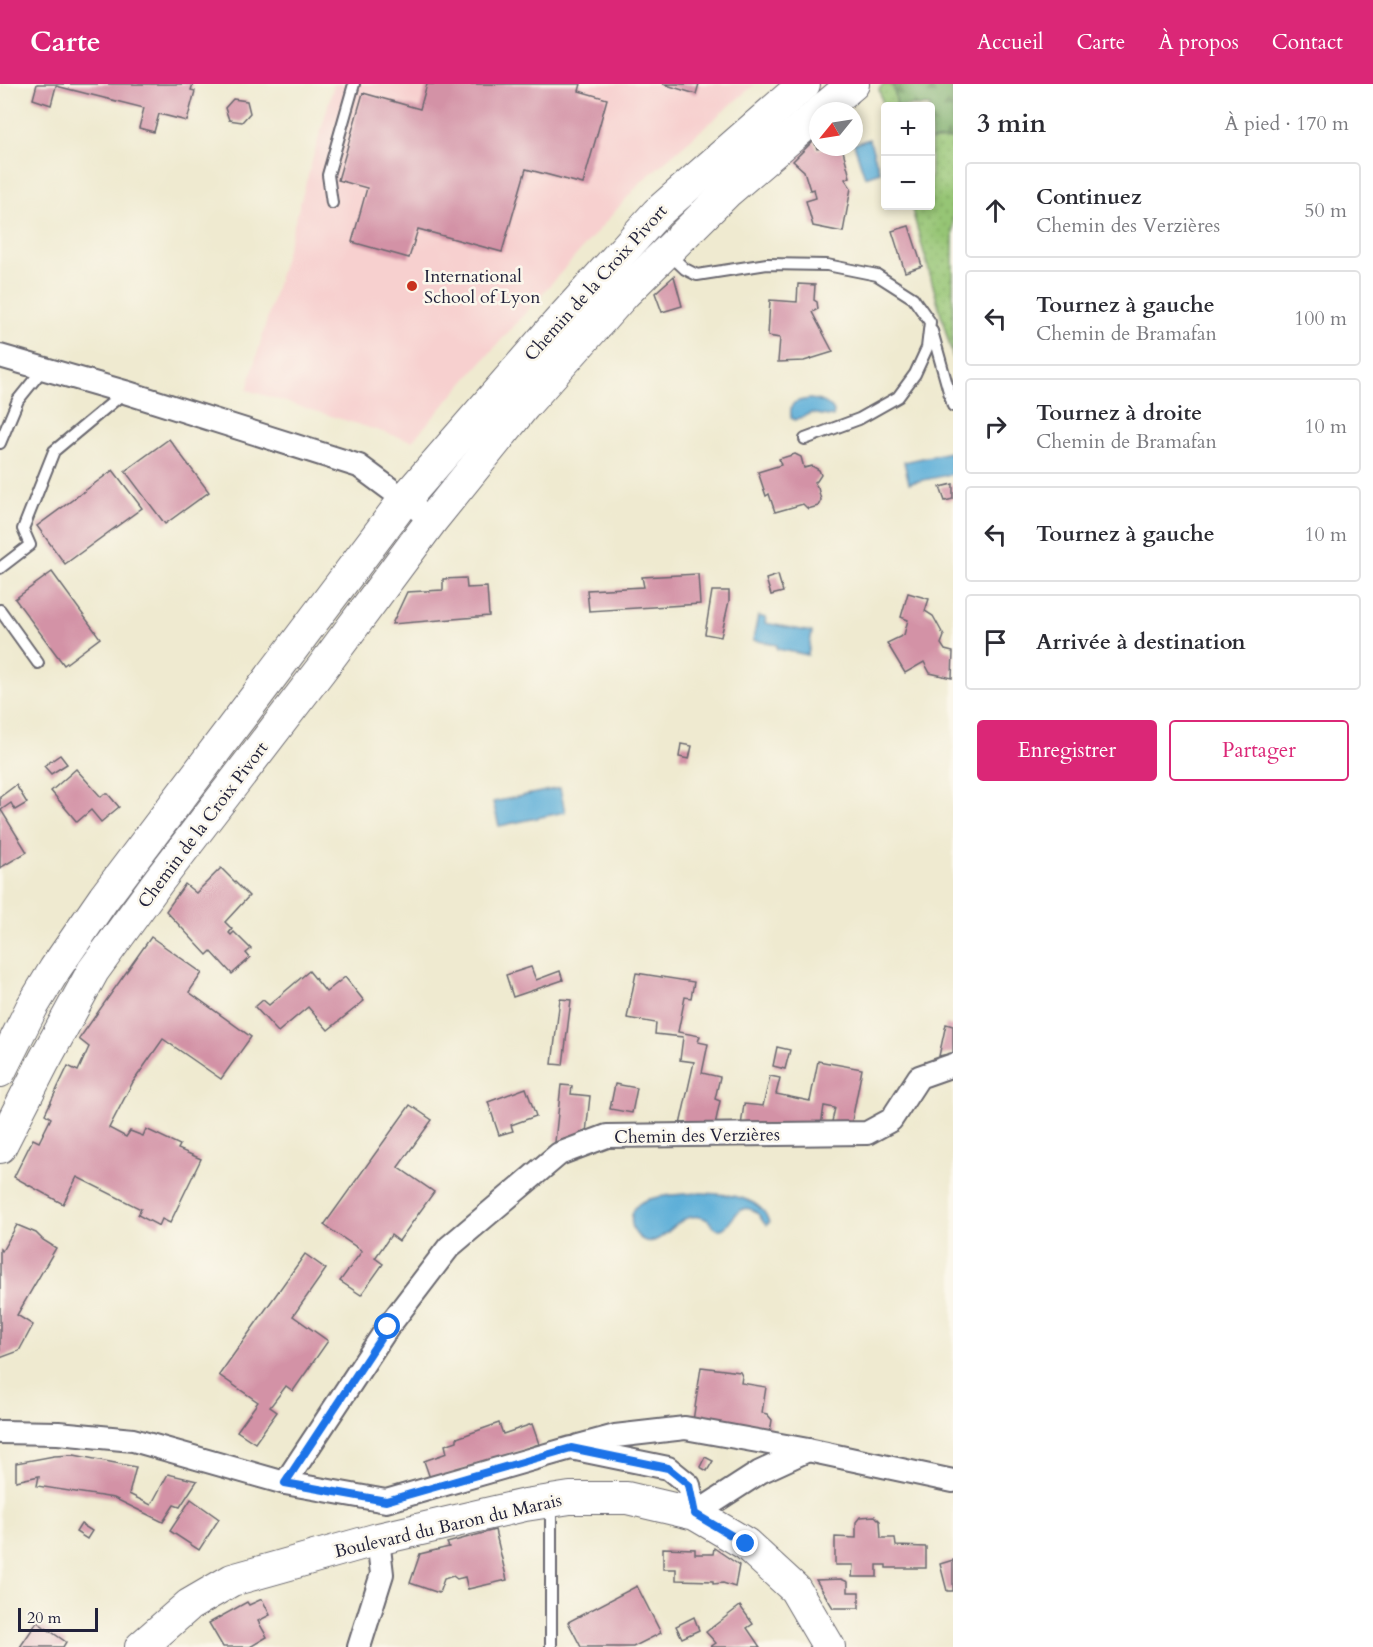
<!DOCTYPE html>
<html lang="fr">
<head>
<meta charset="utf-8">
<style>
  body { margin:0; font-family:Cardo,serif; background:#f7f7f7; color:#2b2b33 }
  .controls { position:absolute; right:18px; top:18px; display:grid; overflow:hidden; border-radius:6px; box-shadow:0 3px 9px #0003 }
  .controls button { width:54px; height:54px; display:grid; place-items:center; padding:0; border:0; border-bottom:2px solid #e1e1e2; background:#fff; color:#2b2b33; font:30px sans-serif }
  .compass { position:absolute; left:809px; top:18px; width:54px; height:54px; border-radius:50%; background:#fff; box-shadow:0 3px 9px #0003; rotate:240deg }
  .scale { position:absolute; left:18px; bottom:15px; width:80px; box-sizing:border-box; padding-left:6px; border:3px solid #22223b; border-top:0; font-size:16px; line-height:21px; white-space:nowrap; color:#22223b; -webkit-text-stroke:4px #fbf7ec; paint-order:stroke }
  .stop { position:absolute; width:18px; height:18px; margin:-14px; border:4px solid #1a73e8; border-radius:50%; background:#fff }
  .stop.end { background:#1a73e8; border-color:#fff; box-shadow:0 2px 6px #0008 }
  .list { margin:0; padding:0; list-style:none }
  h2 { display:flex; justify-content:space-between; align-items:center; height:78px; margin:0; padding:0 24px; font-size:26px }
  h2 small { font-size:20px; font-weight:400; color:#7c7c81 }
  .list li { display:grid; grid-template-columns:39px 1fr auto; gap:18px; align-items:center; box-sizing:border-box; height:96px; margin:0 12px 12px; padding:0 12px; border:2px solid #e1e1e2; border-radius:6px }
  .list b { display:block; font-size:22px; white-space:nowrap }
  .list p { margin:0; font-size:20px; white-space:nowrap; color:#7c7c81 }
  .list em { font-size:20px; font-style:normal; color:#7c7c81 }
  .actions { display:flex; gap:12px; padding:18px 24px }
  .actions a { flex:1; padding:14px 0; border:2px solid #db2777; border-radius:6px; text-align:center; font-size:21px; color:#db2777 }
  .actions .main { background:#db2777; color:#fff }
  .icon { flex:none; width:33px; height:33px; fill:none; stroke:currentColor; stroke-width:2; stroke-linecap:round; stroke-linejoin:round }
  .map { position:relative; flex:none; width:953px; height:1563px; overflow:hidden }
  header { display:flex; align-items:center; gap:36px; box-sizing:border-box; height:84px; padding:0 30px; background:#db2777; color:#fff }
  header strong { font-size:28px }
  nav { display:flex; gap:33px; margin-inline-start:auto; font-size:21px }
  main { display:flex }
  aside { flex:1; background:#fff }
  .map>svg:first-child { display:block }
  .built { fill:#f7d0cf }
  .grass { fill:url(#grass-dots); stroke:#5c7458; stroke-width:1.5 }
  .forest { fill:url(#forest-firs); stroke:#4d6650; stroke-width:1.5 }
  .water { fill:#5dafd8; stroke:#40688a; stroke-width:1.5 }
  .building { fill:#d392a6 }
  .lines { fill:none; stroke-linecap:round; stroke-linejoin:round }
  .lane-casing { stroke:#6a686f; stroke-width:14 }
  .street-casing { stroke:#6a686f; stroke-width:26 }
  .secondary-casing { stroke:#6a686f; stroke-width:34 }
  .lane { stroke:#fff; stroke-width:10 }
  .street { stroke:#fff; stroke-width:22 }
  .secondary { stroke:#fff; stroke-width:32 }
  .route { stroke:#1a73e8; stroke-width:8 }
  .poi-dot { fill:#c8321e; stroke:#fbf7ec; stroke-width:2 }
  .labels { text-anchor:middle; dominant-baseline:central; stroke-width:5; stroke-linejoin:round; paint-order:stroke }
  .poi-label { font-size:18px; fill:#22223b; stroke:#fbf7ec; text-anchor:start }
  .street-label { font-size:18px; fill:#22223b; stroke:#fbf7ec }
</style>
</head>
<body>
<header>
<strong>Carte</strong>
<nav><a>Accueil</a><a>Carte</a><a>À propos</a><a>Contact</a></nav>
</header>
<main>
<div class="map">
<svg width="953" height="1563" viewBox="0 0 953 1563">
  <defs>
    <pattern id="grass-dots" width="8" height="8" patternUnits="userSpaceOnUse" patternTransform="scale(1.5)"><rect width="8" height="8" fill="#96c574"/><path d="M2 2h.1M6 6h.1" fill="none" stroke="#81a965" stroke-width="1.8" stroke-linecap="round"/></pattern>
    <pattern id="forest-firs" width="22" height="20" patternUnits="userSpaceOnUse" patternTransform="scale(1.5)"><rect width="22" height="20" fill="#78aa66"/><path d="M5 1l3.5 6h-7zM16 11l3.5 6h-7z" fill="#628a55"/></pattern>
  </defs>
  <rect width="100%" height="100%" fill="#fbf7ec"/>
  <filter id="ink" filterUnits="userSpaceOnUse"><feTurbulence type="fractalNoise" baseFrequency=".0167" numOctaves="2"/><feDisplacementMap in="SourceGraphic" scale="12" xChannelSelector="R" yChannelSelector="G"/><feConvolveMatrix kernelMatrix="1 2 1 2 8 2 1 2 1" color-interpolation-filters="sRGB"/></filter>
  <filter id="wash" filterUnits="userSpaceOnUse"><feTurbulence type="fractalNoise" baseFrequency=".008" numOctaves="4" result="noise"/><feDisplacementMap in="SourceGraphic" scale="24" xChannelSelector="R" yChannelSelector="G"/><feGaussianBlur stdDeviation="1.35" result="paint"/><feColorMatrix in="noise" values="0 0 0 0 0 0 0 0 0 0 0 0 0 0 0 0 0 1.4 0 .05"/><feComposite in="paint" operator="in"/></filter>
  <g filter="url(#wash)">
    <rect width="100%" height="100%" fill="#efead0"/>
    <path class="built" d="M334 0H755L641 98 412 357 247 306Z"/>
    <g class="grass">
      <path d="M884 0H893L897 22H886L885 29 879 5Z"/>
      <path d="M953 55V274L911 122H930L931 56Z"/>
    </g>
    <path class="forest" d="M893 0H953V55L931 56 930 22H897Z"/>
    <g class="water">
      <path d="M869 55 880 88 865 93 854 60Z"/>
      <path d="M810 315C820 316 830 319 834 328L833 333 811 329 795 336 791 334C789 317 795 317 810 315Z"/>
      <path d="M950 368 953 390 909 399 904 378Z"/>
      <path d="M758 532 766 534 765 539 812 548 808 571 777 565V561L753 556Z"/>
      <path d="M560 704 565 728 499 742 493 718Z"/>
      <path d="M700 1109C723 1110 763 1111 769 1139L766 1141C762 1138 761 1133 758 1130 737 1112 732 1144 721 1145 713 1146 712 1138 706 1135 685 1125 674 1146 658 1155 637 1167 621 1132 640 1119 654 1111 683 1110 700 1109Z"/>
    </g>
    <g id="blocks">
      <g class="building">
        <path d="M37 0H193L191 6 195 7 187 37 159 30 154 48 139 44 144 24 56 2 51 21 33 15Z"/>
        <path d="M427 0H581L579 7 607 15 583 100 526 85 502 168 418 145 409 174 352 158 367 104 338 96 363 9 420 25Z"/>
        <path d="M663 0H699L696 10Z"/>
        <path d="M233 15 247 17 250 29 242 38 229 36 225 24Z"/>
        <path d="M814 56 817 65 828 63 829 65 842 63 850 93 845 95 851 104 843 148 813 142 806 117 816 114 814 105 810 106 804 87 793 77Z"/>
        <path d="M909 142 922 182 905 188 892 147Z"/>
        <path d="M674 192 682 222 662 228 655 209Z"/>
        <path d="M798 200 815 201 814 216 817 218 818 225 812 228 833 268 804 277 778 278 780 254 768 252 770 216 797 218Z"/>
        <path d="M169 355 209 408 165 440 125 387Z"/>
        <path d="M795 370 801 373 804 384 812 382 819 386 821 391 817 397 814 398 818 404 821 416 818 422 808 425 803 420 775 428 769 410 766 412 758 388 781 381 779 375Z"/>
        <path d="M113 386 142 424 65 480 37 442Z"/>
        <path d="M953 400V415L945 417 940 403Z"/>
        <path d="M52 488 100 554 64 581 15 515Z"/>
        <path d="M698 490 700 520 589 527 587 506 644 503 642 493Z"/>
        <path d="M778 491 783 508 771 511 766 495Z"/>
        <path d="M466 494 467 504 487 503 489 532 392 540 407 508 443 506V495Z"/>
        <path d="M712 507H729V517L721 553 705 550Z"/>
        <path d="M908 509 929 515 925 527 933 532 944 552 941 560 945 566 953 568 952 594 930 589 924 578 905 589 887 559 904 551 908 536 901 533Z"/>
        <path d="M681 660 692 662 689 675 679 673Z"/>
        <path d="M60 671 67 680 51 690 44 682Z"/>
        <path d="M76 685 101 713 104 710H108L119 723 101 738 91 726 77 738 51 707Z"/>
        <path d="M16 701 27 719 15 726 11 719 1 726 27 768 0 784V713Z"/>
        <path d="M221 784 249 812 225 838 232 845 229 849 231 851 234 848 251 865 246 869 250 874 232 890 211 867 207 871 166 827 185 800 196 809Z"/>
        <path d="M151 853 202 889 189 908 251 953 221 995 163 955 133 998 109 1044 126 1053 130 1047 143 1052 146 1045 180 1061 178 1065 201 1075 170 1139 162 1135 159 1142 138 1131 141 1125 77 1093 63 1120 14 1093 33 1055 39 1058 51 1034 45 1030 68 982 78 987 89 963 79 955Z"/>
        <path d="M531 883 536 896 560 887 563 896 513 913 506 891Z"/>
        <path d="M309 887 326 908 345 893 364 917 328 946 308 923 278 948 255 923 263 916 269 921Z"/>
        <path d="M636 889 694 898 691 914 685 913 678 948 700 952 698 958 708 960 702 989 720 993 715 1015 720 1017 715 1041H680L694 978 680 976 683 953 655 950 656 939 627 934Z"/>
        <path d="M560 915 571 916 563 981 552 980Z"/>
        <path d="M946 940 953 942V969L939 972Z"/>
        <path d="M777 963 790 966 785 985 773 982Z"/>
        <path d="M818 977 862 985 851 1042H831L835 1024 824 1022 821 1042H741L744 1020 763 1022 770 992 780 994 776 1010 810 1017Z"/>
        <path d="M615 1000 637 1004 632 1029 610 1025Z"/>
        <path d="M561 1001 572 1002 571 1010 590 1012 586 1049 555 1058Z"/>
        <path d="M526 1004 536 1032 511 1041 513 1047 499 1051 488 1018Z"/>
        <path d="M410 1021 432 1036 398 1083 434 1108 399 1157 391 1151 375 1174 383 1180 361 1211 340 1197 362 1167 324 1141Z"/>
        <path d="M17 1141 36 1149 43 1156 56 1164 17 1231 33 1241 19 1267 0 1274V1165L2 1167Z"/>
        <path d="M305 1170 326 1185 293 1232 328 1257 293 1307 286 1302 270 1323 277 1328 255 1359 237 1347 258 1318 219 1291Z"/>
        <path d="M701 1283 740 1288 742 1292 741 1299 766 1303 762 1329 767 1330 772 1336 770 1349 693 1337Z"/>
        <path d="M499 1339 503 1350 532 1340 539 1360 431 1397 424 1377 447 1369 445 1361 457 1357V1354Z"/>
        <path d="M74 1371 136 1383 129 1410 151 1421 168 1390 197 1397 180 1423 174 1421 163 1438 114 1414 37 1402 39 1392 16 1397V1379L54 1372Z"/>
        <path d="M705 1373 713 1377 707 1387 700 1383Z"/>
        <path d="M191 1415 219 1435 199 1466 170 1447Z"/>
        <path d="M875 1432 880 1437 881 1454H895L896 1462 926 1463V1484H886V1481H877V1493H852L853 1481H835V1453L856 1454V1438L860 1433Z"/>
        <path d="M81 1440 92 1447 87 1455 76 1448Z"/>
        <path d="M495 1446 507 1496 468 1505 465 1493 457 1495 453 1492 444 1495 439 1509 410 1499 420 1470 449 1463 447 1459Z"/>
        <path d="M663 1464 695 1465V1470H713L714 1464 739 1481 735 1503 723 1499 713 1500V1497L676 1496V1485H663Z"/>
        <path d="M953 1476V1507H947L940 1480Z"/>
        <path d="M841 1495 848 1498V1508H859V1524H833L816 1496Z"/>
        <path d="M637 1502 661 1549 633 1563H581L568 1538Z"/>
        <path d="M262 1515 270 1531 258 1537 267 1553 250 1563H223L209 1539 247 1518 249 1521Z"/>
        <path d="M740 1522 753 1540 747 1544 760 1563H710L716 1559 706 1548Z"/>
        <path d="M694 1533 699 1546 682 1554 676 1542Z"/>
        <path d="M37 1538 66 1558 63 1563H20Z"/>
      </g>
    </g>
  </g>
  <g filter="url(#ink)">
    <use href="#blocks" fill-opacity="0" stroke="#6a686f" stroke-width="1.5"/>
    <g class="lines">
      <defs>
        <g id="lane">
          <path d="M332 119 328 91 354 0"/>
          <path d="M668 169 685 185 697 191 767 180 827 181 877 191 913 214 930 238 927 264 915 290 898 313 859 335 805 355"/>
          <path d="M932 247 953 322"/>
          <path d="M0 359 18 316 43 285"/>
          <path d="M0 484 30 461 23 445 54 367 125 308"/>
          <path d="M0 526 38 579"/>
          <path d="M551 1563V1419"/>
        </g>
        <g id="street">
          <path d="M0 272 125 308 359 382 432 436"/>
          <path d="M0 1348 58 1349 133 1356 285 1399 386 1417 571 1364 668 1384 689 1401 695 1430 760 1388 808 1366"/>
          <path d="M578 1362 615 1352 685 1344 808 1366 953 1397"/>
          <path d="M285 1399 388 1243 449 1163 559 1070 607 1052 867 1049 891 1036 919 993 953 981"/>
          <path d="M359 1563 382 1490 378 1455"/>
        </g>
        <g id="secondary">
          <path d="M821 27 853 0"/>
          <path d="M0 987 32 923 55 885 104 814 405 415 549 249 657 129 804 0"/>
          <path d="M0 1063 44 977 93 887 157 799 322 584 432 436 524 322 624 210 728 107 818 30"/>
          <path d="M141 1563 189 1521 232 1496 378 1455 525 1421 570 1414H627L695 1430 746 1460 795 1505 829 1563"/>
        </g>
      </defs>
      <use href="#lane" class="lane-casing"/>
      <use href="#street" class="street-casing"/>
      <use href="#secondary" class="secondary-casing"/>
      <use href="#lane" class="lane"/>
      <use href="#street" class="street"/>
      <use href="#secondary" class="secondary"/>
    </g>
  </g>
  <g class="lines" filter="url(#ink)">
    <path class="route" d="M388 1243 285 1399 386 1417 571 1364 668 1384 689 1401 695 1430 746 1460"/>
  </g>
  <circle class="poi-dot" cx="412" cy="202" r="6"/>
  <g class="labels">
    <g class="poi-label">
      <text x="424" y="192">International<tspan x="424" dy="21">School of Lyon</tspan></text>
    </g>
    <g class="street-label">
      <text transform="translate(596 199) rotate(-48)">Chemin de la Croix Pivort</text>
      <text transform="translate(203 741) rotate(-53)">Chemin de la Croix Pivort</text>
      <text transform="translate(697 1052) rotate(-1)">Chemin des Verzières</text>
      <text transform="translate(448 1442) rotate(-13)">Boulevard du Baron du Marais</text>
    </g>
  </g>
</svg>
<div class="controls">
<button>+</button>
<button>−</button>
</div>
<svg class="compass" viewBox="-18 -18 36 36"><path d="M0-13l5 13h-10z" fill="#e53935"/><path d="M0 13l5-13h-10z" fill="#7c7c81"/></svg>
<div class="scale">20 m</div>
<div class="stop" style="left:388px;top:1243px"></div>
<div class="stop end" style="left:746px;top:1460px"></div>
</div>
<aside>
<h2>3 min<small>À pied · 170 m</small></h2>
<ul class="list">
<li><svg class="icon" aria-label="ahead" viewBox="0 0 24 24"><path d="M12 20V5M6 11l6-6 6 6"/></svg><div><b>Continuez</b><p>Chemin des Verzières</p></div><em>50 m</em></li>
<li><svg class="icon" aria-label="left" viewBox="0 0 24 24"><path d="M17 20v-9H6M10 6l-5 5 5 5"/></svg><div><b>Tournez à gauche</b><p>Chemin de Bramafan</p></div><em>100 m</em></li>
<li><svg class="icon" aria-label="right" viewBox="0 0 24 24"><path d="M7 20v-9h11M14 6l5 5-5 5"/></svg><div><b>Tournez à droite</b><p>Chemin de Bramafan</p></div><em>10 m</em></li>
<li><svg class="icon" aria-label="left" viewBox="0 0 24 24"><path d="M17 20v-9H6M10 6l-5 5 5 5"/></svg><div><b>Tournez à gauche</b></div><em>10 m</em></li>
<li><svg class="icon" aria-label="arrive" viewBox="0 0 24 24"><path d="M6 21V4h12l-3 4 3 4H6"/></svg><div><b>Arrivée à destination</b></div></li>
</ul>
<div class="actions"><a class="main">Enregistrer</a><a>Partager</a></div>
</aside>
</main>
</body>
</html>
